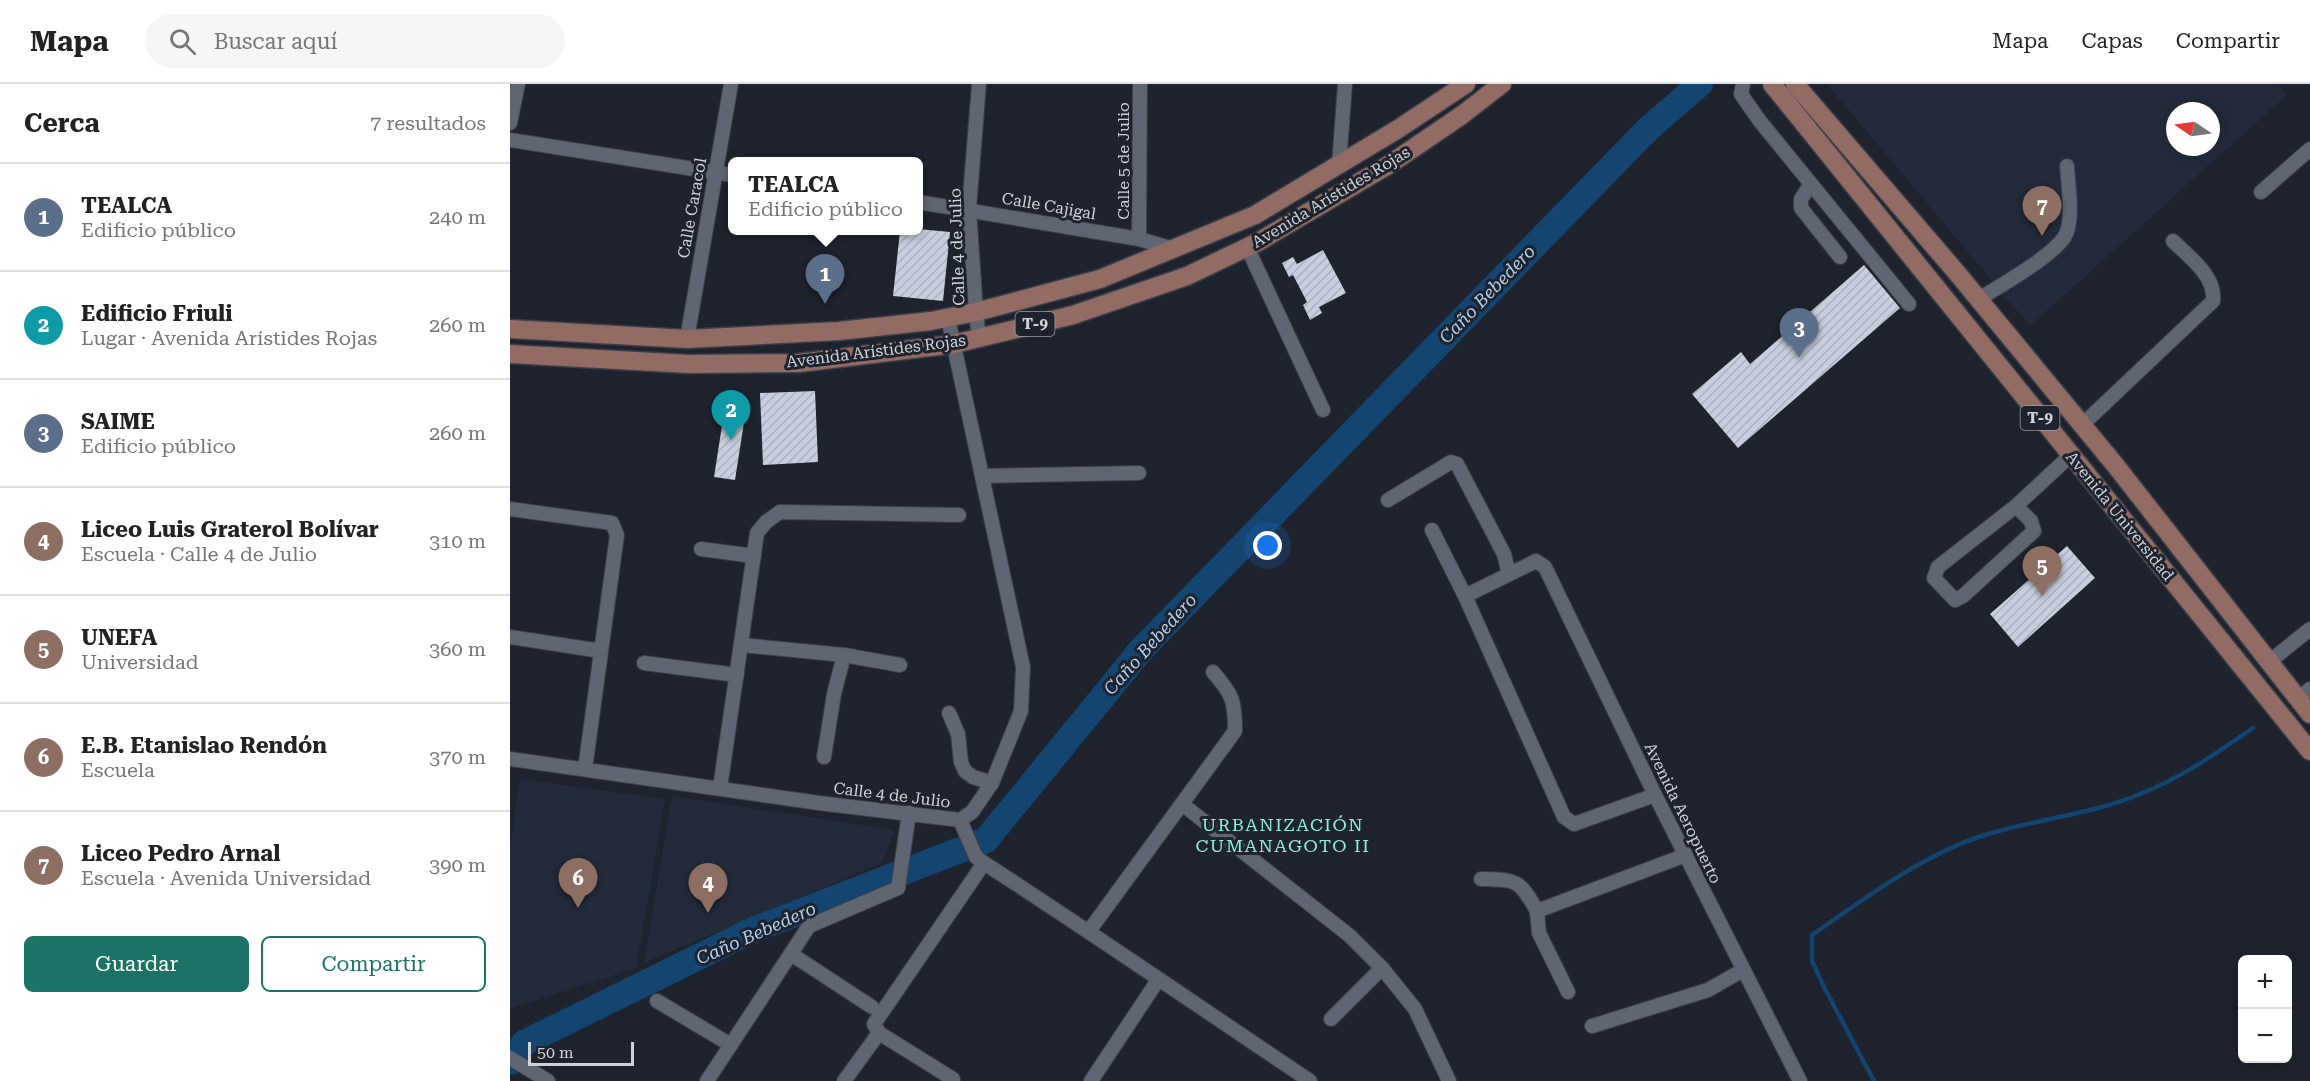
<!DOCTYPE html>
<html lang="es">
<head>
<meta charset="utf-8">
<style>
  body { margin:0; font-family:"Roboto Serif",serif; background:#f6f6f6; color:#222 }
  .controls { position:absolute; right:18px; bottom:18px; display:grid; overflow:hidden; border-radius:9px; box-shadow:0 3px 15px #0003 }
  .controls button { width:54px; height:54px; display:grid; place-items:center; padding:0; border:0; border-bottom:2px solid #e0e0e0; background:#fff; color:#222; font:30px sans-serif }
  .compass { position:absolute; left:1656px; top:18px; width:54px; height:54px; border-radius:50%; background:#fff; box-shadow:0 3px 15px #0003; rotate:283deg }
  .scale { position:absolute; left:18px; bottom:15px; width:106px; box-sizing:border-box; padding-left:6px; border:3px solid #ced2d9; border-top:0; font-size:16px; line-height:21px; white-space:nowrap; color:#ced2d9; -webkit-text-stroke:4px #1e232d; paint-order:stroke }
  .you { position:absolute; left:758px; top:462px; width:21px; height:21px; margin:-15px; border:4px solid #fff; border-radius:50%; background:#1a73e8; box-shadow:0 0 0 9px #1a73e833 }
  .badge { display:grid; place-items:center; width:39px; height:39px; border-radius:50%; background:#1a7364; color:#fff; font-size:20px; font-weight:700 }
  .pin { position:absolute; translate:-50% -50px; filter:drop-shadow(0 2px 3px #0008) }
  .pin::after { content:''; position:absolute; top:32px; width:21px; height:18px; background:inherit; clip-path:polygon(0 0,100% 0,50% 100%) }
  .popup { position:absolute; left:218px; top:73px; width:195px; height:78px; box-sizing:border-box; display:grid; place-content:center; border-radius:9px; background:#fff; filter:drop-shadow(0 2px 4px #0005); font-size:20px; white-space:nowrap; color:#767676 }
  .popup b { font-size:22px; color:#222 }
  .popup::after { content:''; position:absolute; left:50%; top:100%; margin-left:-12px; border:12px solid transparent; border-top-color:#fff }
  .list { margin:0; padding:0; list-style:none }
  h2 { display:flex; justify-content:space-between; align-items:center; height:78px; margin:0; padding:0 24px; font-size:26px }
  h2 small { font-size:20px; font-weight:400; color:#767676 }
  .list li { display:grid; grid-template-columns:39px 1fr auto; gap:18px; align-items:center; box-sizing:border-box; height:108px; padding:0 24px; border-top:2px solid #e0e0e0 }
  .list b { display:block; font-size:22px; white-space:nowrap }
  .list p { margin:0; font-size:20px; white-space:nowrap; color:#767676 }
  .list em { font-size:20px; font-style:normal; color:#767676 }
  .actions { display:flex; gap:12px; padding:18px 24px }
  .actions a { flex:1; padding:14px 0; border:2px solid #1a7364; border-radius:9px; text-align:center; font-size:21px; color:#1a7364 }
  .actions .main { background:#1a7364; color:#fff }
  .icon { flex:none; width:33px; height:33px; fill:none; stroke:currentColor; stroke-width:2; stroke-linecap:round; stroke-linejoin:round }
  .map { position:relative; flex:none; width:1800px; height:997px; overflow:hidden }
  header { display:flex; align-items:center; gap:36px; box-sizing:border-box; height:84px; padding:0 30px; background:#fff; border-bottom:2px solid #e0e0e0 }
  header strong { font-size:28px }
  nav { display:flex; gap:33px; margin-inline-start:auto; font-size:21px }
  .search { width:420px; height:54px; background:#f6f6f6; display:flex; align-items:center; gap:15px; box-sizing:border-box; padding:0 21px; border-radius:33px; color:#767676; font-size:22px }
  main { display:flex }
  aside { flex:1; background:#fff }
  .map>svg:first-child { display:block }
  .built { fill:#232b3b; fill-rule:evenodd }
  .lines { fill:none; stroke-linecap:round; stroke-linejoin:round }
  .stream { stroke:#144470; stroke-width:4.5 }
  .river { stroke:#144470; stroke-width:26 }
  .building { fill:url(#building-hatch) }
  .minor-casing { stroke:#3b3f48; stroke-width:16 }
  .major-casing { stroke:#3b3f48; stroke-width:21 }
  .minor { stroke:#5f6571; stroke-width:14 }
  .major { stroke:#926c64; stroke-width:18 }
  .labels { text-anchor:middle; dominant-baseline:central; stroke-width:6; stroke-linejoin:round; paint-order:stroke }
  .shield { fill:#1e232d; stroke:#999ea5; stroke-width:1.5 }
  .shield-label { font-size:15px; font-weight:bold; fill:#ced2d9 }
  .street-label { font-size:16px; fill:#ced2d9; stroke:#1e232d }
  .water-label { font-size:18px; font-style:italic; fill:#b0cff0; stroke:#1e232d }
  .neighbourhood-label { font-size:18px; letter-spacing:1.5px; fill:#8ceed6; stroke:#1e232d }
</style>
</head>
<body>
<header>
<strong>Mapa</strong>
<div class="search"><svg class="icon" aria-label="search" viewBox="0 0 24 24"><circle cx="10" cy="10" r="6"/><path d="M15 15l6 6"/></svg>Buscar aquí</div>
<nav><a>Mapa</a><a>Capas</a><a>Compartir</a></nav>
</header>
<main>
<aside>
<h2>Cerca<small>7 resultados</small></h2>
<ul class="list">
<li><span class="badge" style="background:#5c6f8a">1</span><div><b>TEALCA</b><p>Edificio público</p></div><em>240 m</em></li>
<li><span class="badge" style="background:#0f9aa8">2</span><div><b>Edificio Friuli</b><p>Lugar · Avenida Arístides Rojas</p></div><em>260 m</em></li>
<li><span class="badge" style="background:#5c6f8a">3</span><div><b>SAIME</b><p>Edificio público</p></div><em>260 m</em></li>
<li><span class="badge" style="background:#8d6e63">4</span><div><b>Liceo Luis Graterol Bolívar</b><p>Escuela · Calle 4 de Julio</p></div><em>310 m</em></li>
<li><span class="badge" style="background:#8d6e63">5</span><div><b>UNEFA</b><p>Universidad</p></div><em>360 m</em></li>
<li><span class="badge" style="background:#8d6e63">6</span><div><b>E.B. Etanislao Rendón</b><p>Escuela</p></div><em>370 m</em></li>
<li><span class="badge" style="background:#8d6e63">7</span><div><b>Liceo Pedro Arnal</b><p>Escuela · Avenida Universidad</p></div><em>390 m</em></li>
</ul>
<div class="actions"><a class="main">Guardar</a><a>Compartir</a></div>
</aside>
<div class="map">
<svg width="1800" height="997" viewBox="0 0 1800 997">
  <defs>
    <pattern id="building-hatch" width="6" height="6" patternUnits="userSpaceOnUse" patternTransform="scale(1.5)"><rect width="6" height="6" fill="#c7cedc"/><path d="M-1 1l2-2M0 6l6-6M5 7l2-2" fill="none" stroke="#acb1bd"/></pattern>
  </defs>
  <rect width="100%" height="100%" fill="#1e232d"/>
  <g class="built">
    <path d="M1317 0H1768L1777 11 1520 242ZM1665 27H1701V63H1665Z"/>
    <path d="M10 695 155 715 126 884 0 925V764Z"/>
    <path d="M162 712 385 746 372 779 134 879Z"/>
  </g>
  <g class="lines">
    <path class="stream" d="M1364 997 1314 903 1302 877V851C1354 815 1415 769 1475 751 1526 735 1580 731 1630 710 1671 694 1707 669 1743 644"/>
    <path class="river" d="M0 978 14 959 243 846 476 756 631 566 1138 45 1190 0"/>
  </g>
  <g class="building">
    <path d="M408 145 440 148 433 217 383 212 390 147H408Z"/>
    <path d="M813 166 836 209 809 223 812 229 800 236 793 221 797 218 783 191 779 193 772 179 783 173 787 180Z"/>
    <path d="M1354 181 1390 224 1228 364 1182 310 1231 268 1240 280Z"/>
    <path d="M305 307 308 378 253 381 250 309Z"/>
    <path d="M216 316 237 319 225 396 204 393Z"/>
    <path d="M1557 462 1585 494 1508 563 1480 530Z"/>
  </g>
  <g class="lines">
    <defs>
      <g id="minor">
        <path d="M469 0 459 125 466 228 469 254"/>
        <path d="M1233 0 1231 10 1249 36 1399 220"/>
        <path d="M0 39 8 0"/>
        <path d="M0 56 222 91"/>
        <path d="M829 81 835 0"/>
        <path d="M1301 100 1291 115V124L1330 173"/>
        <path d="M1751 108 1800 65"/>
        <path d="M408 118 629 155 664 165"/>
        <path d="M629 155 630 0"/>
        <path d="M737 163 813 326"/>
        <path d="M1469 215C1491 201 1542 173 1555 152 1564 137 1558 100 1557 82"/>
        <path d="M177 255 221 0"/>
        <path d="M1572 341 1703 217C1706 192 1679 173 1663 157"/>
        <path d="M472 392 629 389"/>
        <path d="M878 416 941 378 947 380 994 470 999 490"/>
        <path d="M1506 422 1521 437 1524 447 1453 512 1445 516 1424 494 1428 483 1506 422 1561 371"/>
        <path d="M0 425 102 439 107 451 75 685"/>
        <path d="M922 446 955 512 1054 733 1064 740 1145 711"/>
        <path d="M191 465 244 472"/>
        <path d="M955 512 1026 477 1035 483 1145 711 1290 997"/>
        <path d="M0 553 91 567"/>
        <path d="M232 561 334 571 390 581"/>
        <path d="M1759 578 1800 545"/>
        <path d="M134 579 227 591"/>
        <path d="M1787 615 1800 605"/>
        <path d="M439 629 448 650 451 678 455 687 463 693 482 699"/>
        <path d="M314 673 324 610 334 571"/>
        <path d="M0 675 309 719 450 736 462 728 482 699 511 627 513 583 438 234"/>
        <path d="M210 704 247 449 256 438 270 428 449 431"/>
        <path d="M672 720 840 852 872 884 905 925 939 997"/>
        <path d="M450 736 466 773 474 779C584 850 691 924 800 997"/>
        <path d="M971 795C1007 796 1009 795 1027 827L1176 771"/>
        <path d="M1027 827 1029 849 1058 908"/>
        <path d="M579 847 725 647C725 617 723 611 703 588"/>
        <path d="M281 870 362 923"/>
        <path d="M147 917 221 961"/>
        <path d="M821 935 872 884"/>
        <path d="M1082 942 1198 906 1233 886"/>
        <path d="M0 974 38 997"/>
        <path d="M443 995 369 949 364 940 474 779"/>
        <path d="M197 997 299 842 388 804 399 729"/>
        <path d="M334 997 369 949"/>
        <path d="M581 997 648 896"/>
      </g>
      <g id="major">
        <path d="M1262 0 1800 667"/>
        <path d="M1285 0 1447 189 1606 382 1800 630"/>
        <path d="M0 245 177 255 329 247 421 237 466 228 590 195 745 131 888 45 956 0"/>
        <path d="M0 270 179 280 289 279 444 260 563 231 677 192 748 158 880 80 952 31 992 0"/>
      </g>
    </defs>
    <use href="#minor" class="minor-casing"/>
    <use href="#major" class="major-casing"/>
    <use href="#minor" class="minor"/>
    <use href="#major" class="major"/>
  </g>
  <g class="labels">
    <g class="shield">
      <rect x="505.5" y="228" width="39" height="24" rx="4.5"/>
      <rect x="1510.5" y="322" width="39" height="24" rx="4.5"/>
    </g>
    <g class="shield-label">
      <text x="525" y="240">T-9</text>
      <text x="1530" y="334">T-9</text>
    </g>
    <g class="street-label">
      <text transform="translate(613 77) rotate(-90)">Calle 5 de Julio</text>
      <text transform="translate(821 113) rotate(-31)">Avenida Arístides Rojas</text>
      <text transform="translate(539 122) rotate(10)">Calle Cajigal</text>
      <text transform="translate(182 124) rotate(-80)">Calle Caracol</text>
      <text transform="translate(447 163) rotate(-92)">Calle 4 de Julio</text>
      <text transform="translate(366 267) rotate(-7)">Avenida Arístides Rojas</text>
      <text transform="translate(1610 432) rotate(51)">Avenida Universidad</text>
      <text transform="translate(382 711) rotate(7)">Calle 4 de Julio</text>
      <text transform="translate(1173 729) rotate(64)">Avenida Aeropuerto</text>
    </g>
    <g class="water-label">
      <text transform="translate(977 210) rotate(-46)">Caño Bebedero</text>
      <text transform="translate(640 560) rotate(-48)">Caño Bebedero</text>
      <text transform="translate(246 849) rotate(-24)">Caño Bebedero</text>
    </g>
    <g class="neighbourhood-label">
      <text x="773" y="740">URBANIZACIÓN<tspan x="773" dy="21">CUMANAGOTO II</tspan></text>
    </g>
  </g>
</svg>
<div class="controls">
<button>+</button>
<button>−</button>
</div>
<svg class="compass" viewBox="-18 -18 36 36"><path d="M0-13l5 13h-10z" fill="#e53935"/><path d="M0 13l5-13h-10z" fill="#767676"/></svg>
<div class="scale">50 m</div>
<div class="you"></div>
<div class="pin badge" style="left:315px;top:220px;background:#5c6f8a">1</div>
<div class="popup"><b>TEALCA</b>Edificio público</div>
<div class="pin badge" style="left:221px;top:356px;background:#0f9aa8">2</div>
<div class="pin badge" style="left:1289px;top:274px;background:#5c6f8a">3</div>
<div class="pin badge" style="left:198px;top:829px;background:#8d6e63">4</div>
<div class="pin badge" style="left:1532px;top:512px;background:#8d6e63">5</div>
<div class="pin badge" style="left:68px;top:824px;background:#8d6e63">6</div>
<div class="pin badge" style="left:1532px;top:152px;background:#8d6e63">7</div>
</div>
</main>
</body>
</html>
